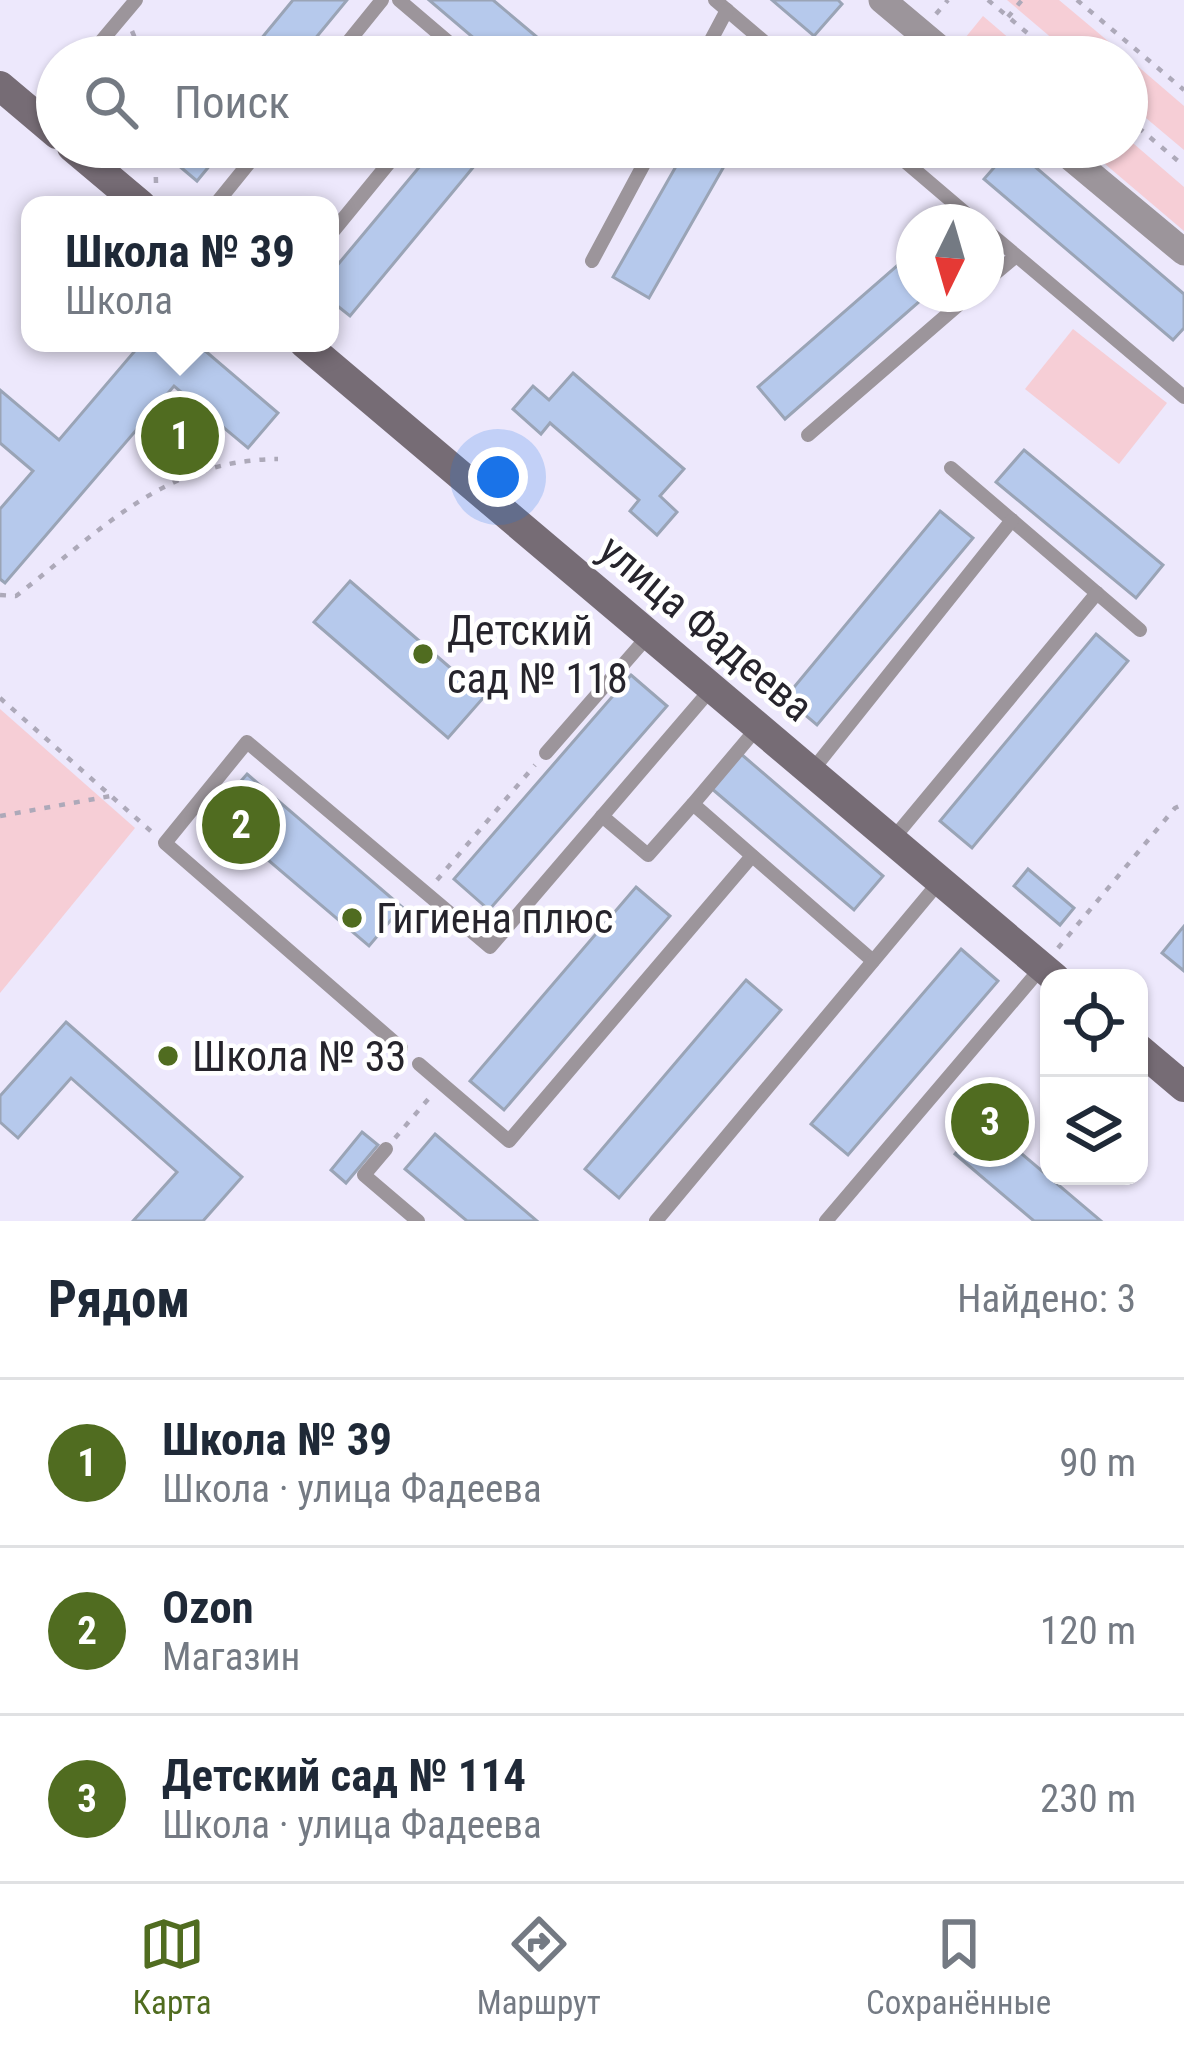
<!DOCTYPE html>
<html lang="ru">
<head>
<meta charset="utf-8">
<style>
  body { margin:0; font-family:"Roboto Condensed",sans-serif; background:#f6f6f7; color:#1f2937 }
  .controls { position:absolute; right:36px; bottom:36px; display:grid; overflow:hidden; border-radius:24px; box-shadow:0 3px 9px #0004 }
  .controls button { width:108px; height:108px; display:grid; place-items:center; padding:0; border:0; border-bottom:3px solid #e0e1e3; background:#fff; color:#1f2937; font:60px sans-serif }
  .compass { position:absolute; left:896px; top:204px; width:108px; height:108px; border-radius:50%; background:#fff; box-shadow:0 3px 9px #0004; rotate:185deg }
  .you { position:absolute; left:498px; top:477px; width:42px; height:42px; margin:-30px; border:9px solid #fff; border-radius:50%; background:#1a73e8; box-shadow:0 0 0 18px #1a73e833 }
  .badge { display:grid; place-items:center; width:78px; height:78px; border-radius:50%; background:#506c20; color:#fff; font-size:39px; font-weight:700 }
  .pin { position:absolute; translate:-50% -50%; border:6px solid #fff; box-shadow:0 3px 12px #0006 }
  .popup { position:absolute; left:21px; top:196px; width:318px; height:156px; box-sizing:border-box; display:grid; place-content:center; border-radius:24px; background:#fff; filter:drop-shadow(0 3px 9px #0005); font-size:39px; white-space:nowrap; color:#747a83 }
  .popup b { font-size:45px; color:#1f2937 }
  .popup::after { content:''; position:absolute; left:50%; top:100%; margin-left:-24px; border:24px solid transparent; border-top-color:#fff }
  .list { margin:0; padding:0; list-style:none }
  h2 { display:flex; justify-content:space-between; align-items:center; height:156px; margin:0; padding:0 48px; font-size:51px }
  h2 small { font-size:39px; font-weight:400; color:#747a83 }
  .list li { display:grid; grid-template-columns:78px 1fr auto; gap:36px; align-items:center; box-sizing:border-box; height:168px; padding:0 48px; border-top:3px solid #e0e1e3 }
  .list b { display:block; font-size:45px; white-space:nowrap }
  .list p { margin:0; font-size:39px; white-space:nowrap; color:#747a83 }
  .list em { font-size:39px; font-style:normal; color:#747a83 }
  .icon { flex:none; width:66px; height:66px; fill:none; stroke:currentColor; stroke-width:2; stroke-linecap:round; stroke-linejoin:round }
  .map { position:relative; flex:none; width:1184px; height:1221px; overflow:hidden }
  .search { position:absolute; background:#fff; box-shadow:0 3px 9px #0004; left:36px; right:36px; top:36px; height:132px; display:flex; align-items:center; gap:30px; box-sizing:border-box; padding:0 42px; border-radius:66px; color:#747a83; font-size:45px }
  .sheet { height:660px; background:#fff }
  nav { display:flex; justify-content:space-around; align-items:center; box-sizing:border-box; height:168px; border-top:3px solid #e0e1e3; background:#fff; font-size:33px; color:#747a83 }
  nav a { display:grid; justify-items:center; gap:6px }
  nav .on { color:#506c20 }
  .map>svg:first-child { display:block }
  .green { fill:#f6ced6 }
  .building { fill:#b6c9ec; stroke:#9aa4b6; stroke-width:3 }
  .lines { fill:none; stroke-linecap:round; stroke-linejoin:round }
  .path { stroke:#ada9b9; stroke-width:4.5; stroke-dasharray:6 9; stroke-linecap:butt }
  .lane { stroke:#9c959b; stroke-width:14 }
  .street { stroke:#9c959b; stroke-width:27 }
  .secondary { stroke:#766c75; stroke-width:30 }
  .poi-dot { fill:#506c20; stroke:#fff; stroke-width:4.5 }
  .labels { text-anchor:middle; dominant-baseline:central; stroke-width:9; stroke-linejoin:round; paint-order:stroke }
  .street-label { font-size:42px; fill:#26242c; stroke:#fff }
  .poi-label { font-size:42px; fill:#26242c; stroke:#fff; text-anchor:start }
</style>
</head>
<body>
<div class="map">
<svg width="1184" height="1221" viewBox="0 0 1184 1221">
  <rect width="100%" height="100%" fill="#ede8fc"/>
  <g class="green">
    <path d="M1007 0H1059L1127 57H1074Z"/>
    <path d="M983 16 1031 57H978L961 43Z"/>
    <path d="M1127 57 1184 106V150L1127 102Z"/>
    <path d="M1127 138 1184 187V231L1085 147H1127Z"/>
    <path d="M1073 329 1167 403 1119 464 1025 389Z"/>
    <path d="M0 709 135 828 0 993Z"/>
  </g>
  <g class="building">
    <path d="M293 0H347L300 57H246Z"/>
    <path d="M429 0H493L538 38 521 57H496Z"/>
    <path d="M772 0H838L842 4 814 36Z"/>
    <path d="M171 147H225L197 181 165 154Z"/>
    <path d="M436 147H490L350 316 330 300V274Z"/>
    <path d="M687 147H735L649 298 613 277Z"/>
    <path d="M1012 147 1184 294V328L1173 340 984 179Z"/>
    <path d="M914 251V294H928L785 419 758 387Z"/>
    <path d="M124 343H196L278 413 248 448 174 386 5 583 0 579V509L33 471 0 443V390L59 440 134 352Z"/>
    <path d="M573 373 684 469 660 496 677 512 657 535 630 511 639 500 550 423 541 434 513 409 533 386 549 400Z"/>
    <path d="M1024 450 1163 565 1136 598 996 482Z"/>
    <path d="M940 511 973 538 817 725 785 698Z"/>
    <path d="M350 581 484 697 448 738 314 622Z"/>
    <path d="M1096 634 1128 661 972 848 940 821Z"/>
    <path d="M631 675 667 706 489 910 454 879Z"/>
    <path d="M741 754 883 876 854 910 711 788Z"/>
    <path d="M247 774 402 907 369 946 213 813Z"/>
    <path d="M1028 869 1074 908 1060 925 1014 886Z"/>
    <path d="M636 887 670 916 504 1110 470 1081Z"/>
    <path d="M1184 926V971L1162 953Z"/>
    <path d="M961 949 998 981 848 1155 811 1124Z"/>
    <path d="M746 980 781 1010 619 1198 585 1169Z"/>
    <path d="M66 1022 242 1177 203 1221H133L177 1172 71 1078 18 1138 0 1122V1096Z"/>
    <path d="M983 1121 1101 1221H1034L955 1154Z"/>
    <path d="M362 1132 378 1145 346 1183 331 1170Z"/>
    <path d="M435 1134 537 1221H467L405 1169Z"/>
  </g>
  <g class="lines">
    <g class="path">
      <path d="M988 0 1056 57"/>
      <path d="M1077 0 1184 90"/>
      <path d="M936 14 948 0"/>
      <path d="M1008 17 1022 0"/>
      <path d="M132 31 143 57"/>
      <path d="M1127 118 1184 166"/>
      <path d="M155 147 156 183"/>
      <path d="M0 595 16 596C101 531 163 460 278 459"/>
      <path d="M0 698 153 833"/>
      <path d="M0 816 111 796"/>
      <path d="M437 880 535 765"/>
      <path d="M1058 948 1175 808 1184 804"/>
      <path d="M395 1138 430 1097"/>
    </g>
    <g class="lane">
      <path d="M399 0 466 57"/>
      <path d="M715 0 782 57"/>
      <path d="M88 57 136 0"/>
      <path d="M336 57 382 0"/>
      <path d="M702 57 727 10"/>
      <path d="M37 118 57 94"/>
      <path d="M888 147 976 222"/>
      <path d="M215 205 262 147"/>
      <path d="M986 230 1184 397"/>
      <path d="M330 235 402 147"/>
      <path d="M592 261 653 147"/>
      <path d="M986 281 1016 256"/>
      <path d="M808 435 971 294"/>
      <path d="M951 468 1140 630"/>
      <path d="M546 753 649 635"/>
      <path d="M811 772 1012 520"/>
      <path d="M693 804 758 727"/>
      <path d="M602 816 648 855 693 804 873 961"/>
      <path d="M892 840 1097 593"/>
      <path d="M401 1048 165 843 247 742 490 947 712 688"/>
      <path d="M419 1064 509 1141 752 856"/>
      <path d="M386 1149 364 1175 418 1221"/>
      <path d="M656 1221 940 881"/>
      <path d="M826 1221 1042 967"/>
    </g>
    <g class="street">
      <path d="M882 0 950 57"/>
      <path d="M1058 147 1184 252"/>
    </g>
    <g class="secondary">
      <path d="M0 86 57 134"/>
      <path d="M72 147 141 205"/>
      <path d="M304 343 1055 978"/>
      <path d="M1139 1049 1184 1087"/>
    </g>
  </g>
  <g class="poi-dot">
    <circle cx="423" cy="654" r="12"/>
    <circle cx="352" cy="918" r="12"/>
    <circle cx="168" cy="1056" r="12"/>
  </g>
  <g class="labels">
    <g class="street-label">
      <text transform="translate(706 628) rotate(40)">улица Фадеева</text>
    </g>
    <g class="poi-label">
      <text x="447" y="630">Детский<tspan x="447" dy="48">сад № 118</tspan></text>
      <text x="376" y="918">Гигиена плюс</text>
      <text x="192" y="1056">Школа № 33</text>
    </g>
  </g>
</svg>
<div class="controls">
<button><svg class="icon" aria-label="locate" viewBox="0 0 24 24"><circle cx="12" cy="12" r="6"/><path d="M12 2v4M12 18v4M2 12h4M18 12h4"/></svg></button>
<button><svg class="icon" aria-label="layers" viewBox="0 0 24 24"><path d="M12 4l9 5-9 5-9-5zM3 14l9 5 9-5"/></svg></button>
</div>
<svg class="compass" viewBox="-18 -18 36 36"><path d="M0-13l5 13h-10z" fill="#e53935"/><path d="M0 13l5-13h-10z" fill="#747a83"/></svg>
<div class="you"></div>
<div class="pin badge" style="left:180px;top:436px">1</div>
<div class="popup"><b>Школа № 39</b>Школа</div>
<div class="pin badge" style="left:241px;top:825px">2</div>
<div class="pin badge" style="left:990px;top:1122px">3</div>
<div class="search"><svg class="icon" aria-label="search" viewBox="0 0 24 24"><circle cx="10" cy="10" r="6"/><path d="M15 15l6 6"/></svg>Поиск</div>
</div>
<section class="sheet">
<h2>Рядом<small>Найдено: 3</small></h2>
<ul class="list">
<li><span class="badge">1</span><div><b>Школа № 39</b><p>Школа · улица Фадеева</p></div><em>90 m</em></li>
<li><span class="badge">2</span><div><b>Ozon</b><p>Магазин</p></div><em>120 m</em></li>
<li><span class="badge">3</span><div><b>Детский сад № 114</b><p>Школа · улица Фадеева</p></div><em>230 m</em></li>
</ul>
</section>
<nav>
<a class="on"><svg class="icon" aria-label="map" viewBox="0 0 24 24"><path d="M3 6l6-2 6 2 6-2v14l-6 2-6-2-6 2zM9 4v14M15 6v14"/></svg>Карта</a>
<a><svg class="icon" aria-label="directions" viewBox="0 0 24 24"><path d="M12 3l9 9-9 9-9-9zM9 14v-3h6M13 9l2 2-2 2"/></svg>Маршрут</a>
<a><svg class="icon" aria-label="saved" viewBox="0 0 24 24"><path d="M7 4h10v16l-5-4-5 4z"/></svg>Сохранённые</a>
</nav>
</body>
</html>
